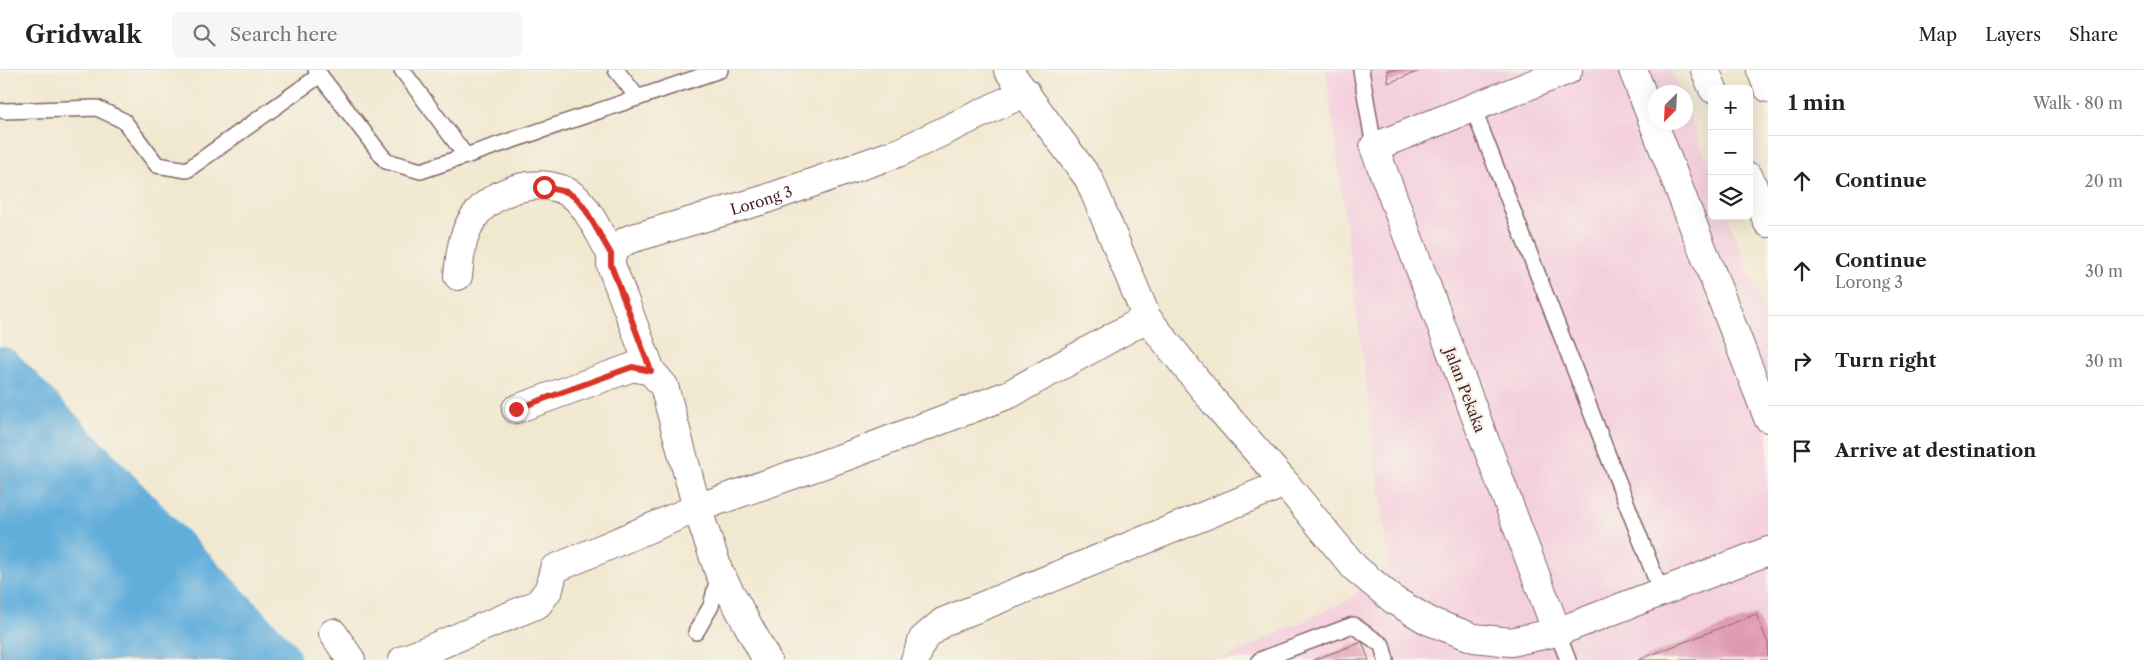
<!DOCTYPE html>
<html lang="en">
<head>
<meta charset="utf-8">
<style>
  body { margin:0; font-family:"Libre Caslon Text",serif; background:#f6f6f6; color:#222 }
  .controls { position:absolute; right:15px; top:15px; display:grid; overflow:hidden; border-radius:8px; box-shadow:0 5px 20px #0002 }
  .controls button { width:45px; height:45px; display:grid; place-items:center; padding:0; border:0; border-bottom:1px solid #e0e0e0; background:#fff; color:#222; font:25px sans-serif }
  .compass { position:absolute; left:1648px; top:15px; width:45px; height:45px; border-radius:50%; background:#fff; box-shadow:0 5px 20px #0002; rotate:204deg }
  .stop { position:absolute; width:15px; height:15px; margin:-11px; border:4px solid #d93025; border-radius:50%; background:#fff }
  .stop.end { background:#d93025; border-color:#fff; box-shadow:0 1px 5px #0008 }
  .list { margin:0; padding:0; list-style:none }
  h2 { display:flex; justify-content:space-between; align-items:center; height:65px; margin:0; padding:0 20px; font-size:21px }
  h2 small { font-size:16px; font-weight:400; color:#767676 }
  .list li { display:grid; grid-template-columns:32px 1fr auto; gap:15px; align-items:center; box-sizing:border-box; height:90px; padding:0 20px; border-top:1px solid #e0e0e0 }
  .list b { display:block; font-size:19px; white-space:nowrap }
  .list p { margin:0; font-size:16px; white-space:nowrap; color:#767676 }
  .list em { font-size:16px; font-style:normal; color:#767676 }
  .icon { flex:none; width:28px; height:28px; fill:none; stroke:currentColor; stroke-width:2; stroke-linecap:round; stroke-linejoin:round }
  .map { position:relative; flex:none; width:1768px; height:590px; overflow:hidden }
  header { display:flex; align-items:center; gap:30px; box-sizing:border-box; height:70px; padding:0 25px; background:#fff; border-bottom:1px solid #e0e0e0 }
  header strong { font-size:24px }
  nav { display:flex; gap:28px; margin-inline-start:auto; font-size:18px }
  .search { width:350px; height:45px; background:#f6f6f6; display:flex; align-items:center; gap:12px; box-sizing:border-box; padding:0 18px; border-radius:8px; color:#767676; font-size:19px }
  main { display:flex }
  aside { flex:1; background:#fff }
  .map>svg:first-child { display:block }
  .built { fill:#f4cfde }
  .water { fill:#62aedb; stroke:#566683 }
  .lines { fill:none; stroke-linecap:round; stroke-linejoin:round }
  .river { stroke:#62aedb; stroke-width:51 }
  .building { fill:#df98b2 }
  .service-casing { stroke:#846565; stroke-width:18 }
  .minor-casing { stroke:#846565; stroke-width:30 }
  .secondary-casing { stroke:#846565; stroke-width:30 }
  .service { stroke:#fff; stroke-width:15 }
  .minor { stroke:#fff; stroke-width:28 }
  .secondary { stroke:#fff; stroke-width:28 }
  .route { stroke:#d93025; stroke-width:6 }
  .labels { text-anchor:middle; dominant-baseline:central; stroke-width:4.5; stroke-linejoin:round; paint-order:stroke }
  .street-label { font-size:15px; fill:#4a1f2b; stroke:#f7f3e8 }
</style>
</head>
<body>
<header>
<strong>Gridwalk</strong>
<div class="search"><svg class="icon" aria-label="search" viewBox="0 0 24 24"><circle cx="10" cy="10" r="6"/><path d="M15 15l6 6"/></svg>Search here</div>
<nav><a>Map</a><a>Layers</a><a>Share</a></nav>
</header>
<main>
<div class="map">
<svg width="1768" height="590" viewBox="0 0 1768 590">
  <rect width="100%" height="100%" fill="#f7f3e8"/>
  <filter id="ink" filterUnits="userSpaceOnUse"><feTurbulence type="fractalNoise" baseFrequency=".02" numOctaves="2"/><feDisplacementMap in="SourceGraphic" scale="10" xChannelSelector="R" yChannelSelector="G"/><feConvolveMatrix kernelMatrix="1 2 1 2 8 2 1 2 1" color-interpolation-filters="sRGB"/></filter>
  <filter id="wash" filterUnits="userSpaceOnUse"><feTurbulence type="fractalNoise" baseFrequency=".0096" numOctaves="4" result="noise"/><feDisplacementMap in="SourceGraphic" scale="20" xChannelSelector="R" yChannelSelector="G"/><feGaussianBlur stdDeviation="1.12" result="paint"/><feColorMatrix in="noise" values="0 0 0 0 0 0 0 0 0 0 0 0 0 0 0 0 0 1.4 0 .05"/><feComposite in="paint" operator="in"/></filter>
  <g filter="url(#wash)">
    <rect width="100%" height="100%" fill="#f1e8d0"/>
    <path class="built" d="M1326 0H1671L1680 22H1656V52H1686V37L1712 105V146H1727L1768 252V590H1221L1350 529 1389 494Z"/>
    <path class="water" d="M0 302 275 590H0Z"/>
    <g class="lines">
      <path class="river" d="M0 302 275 590"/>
    </g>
    <g id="blocks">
      <g class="building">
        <path d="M1387 0H1422L1388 13Z"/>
        <path d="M1756 544 1768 573V590H1638Z"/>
        <path d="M1362 572 1369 590H1313Z"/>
      </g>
    </g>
  </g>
  <g filter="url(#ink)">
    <use href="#blocks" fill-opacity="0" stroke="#846565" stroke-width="1"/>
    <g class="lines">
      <defs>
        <g id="service">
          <path d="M316 0 386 91 421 101 720 0"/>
          <path d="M402 0 466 86"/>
          <path d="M616 0 638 28"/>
          <path d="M1361 0 1374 77"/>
          <path d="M1473 38 1661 522"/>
          <path d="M4 41 97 38 124 51 157 95 187 100 320 5"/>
          <path d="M696 562 711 536 719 503"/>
          <path d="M1557 562 1568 590"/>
          <path d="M1260 590 1353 555 1382 575 1386 590"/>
        </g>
        <g id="minor">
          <path d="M1008 0 1089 109 1147 248 1214 332 1285 413 1355 498 1395 531 1429 551 1474 568 1511 572 1557 562 1768 481"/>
          <path d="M1633 0 1768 348"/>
          <path d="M458 206C460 185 462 164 474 147 495 118 547 103 576 128 590 141 601 167 611 184"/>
          <path id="s1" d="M651 301 611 195C611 179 616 176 630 169L763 130 900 82 1026 22"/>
          <path d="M516 339 633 297 651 301 664 316 697 438 719 502 767 590"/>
          <path d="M1557 562 1374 77 1568 0"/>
          <path d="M333 563 351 590"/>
          <path d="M403 590 538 534 549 519 554 499 697 438 850 385 1010 324 1147 248"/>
          <path d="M915 590 923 569 943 552 1285 413"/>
        </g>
        <g id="secondary">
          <path d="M1705 0 1713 19"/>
          <path d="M1761 0 1768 18"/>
          <path d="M1749 107 1768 153"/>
        </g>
      </defs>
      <use href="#service" class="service-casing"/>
      <use href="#minor" class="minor-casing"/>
      <use href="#secondary" class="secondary-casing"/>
      <use href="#service" class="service"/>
      <use href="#minor" class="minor"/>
      <use href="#secondary" class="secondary"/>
    </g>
  </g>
  <g class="lines" filter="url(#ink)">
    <path class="route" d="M516 339 632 297 651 301 611 195V184L584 137 576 128 567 122 544 117"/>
  </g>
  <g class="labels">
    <g class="street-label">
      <text stroke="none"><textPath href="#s1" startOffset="285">Lorong 3</textPath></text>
      <text transform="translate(1465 320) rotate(69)">Jalan Pekaka</text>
    </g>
  </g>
</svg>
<div class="controls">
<button>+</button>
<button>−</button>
<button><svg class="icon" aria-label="layers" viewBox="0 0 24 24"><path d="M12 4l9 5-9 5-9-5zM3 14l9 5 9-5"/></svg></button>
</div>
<svg class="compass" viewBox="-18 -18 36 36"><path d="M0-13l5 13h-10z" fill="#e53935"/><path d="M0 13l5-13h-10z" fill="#767676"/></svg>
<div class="stop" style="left:544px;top:117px"></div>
<div class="stop end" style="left:516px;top:339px"></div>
</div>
<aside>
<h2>1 min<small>Walk · 80 m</small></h2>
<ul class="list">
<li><svg class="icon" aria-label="ahead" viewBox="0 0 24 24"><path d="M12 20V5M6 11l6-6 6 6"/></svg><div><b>Continue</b></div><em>20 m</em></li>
<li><svg class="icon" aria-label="ahead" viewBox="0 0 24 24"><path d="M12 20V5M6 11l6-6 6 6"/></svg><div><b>Continue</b><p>Lorong 3</p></div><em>30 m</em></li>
<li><svg class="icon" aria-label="right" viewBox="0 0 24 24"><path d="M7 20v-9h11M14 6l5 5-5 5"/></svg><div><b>Turn right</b></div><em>30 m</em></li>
<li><svg class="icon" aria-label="arrive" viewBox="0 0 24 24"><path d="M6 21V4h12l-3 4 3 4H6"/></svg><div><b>Arrive at destination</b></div></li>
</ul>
</aside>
</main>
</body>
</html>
